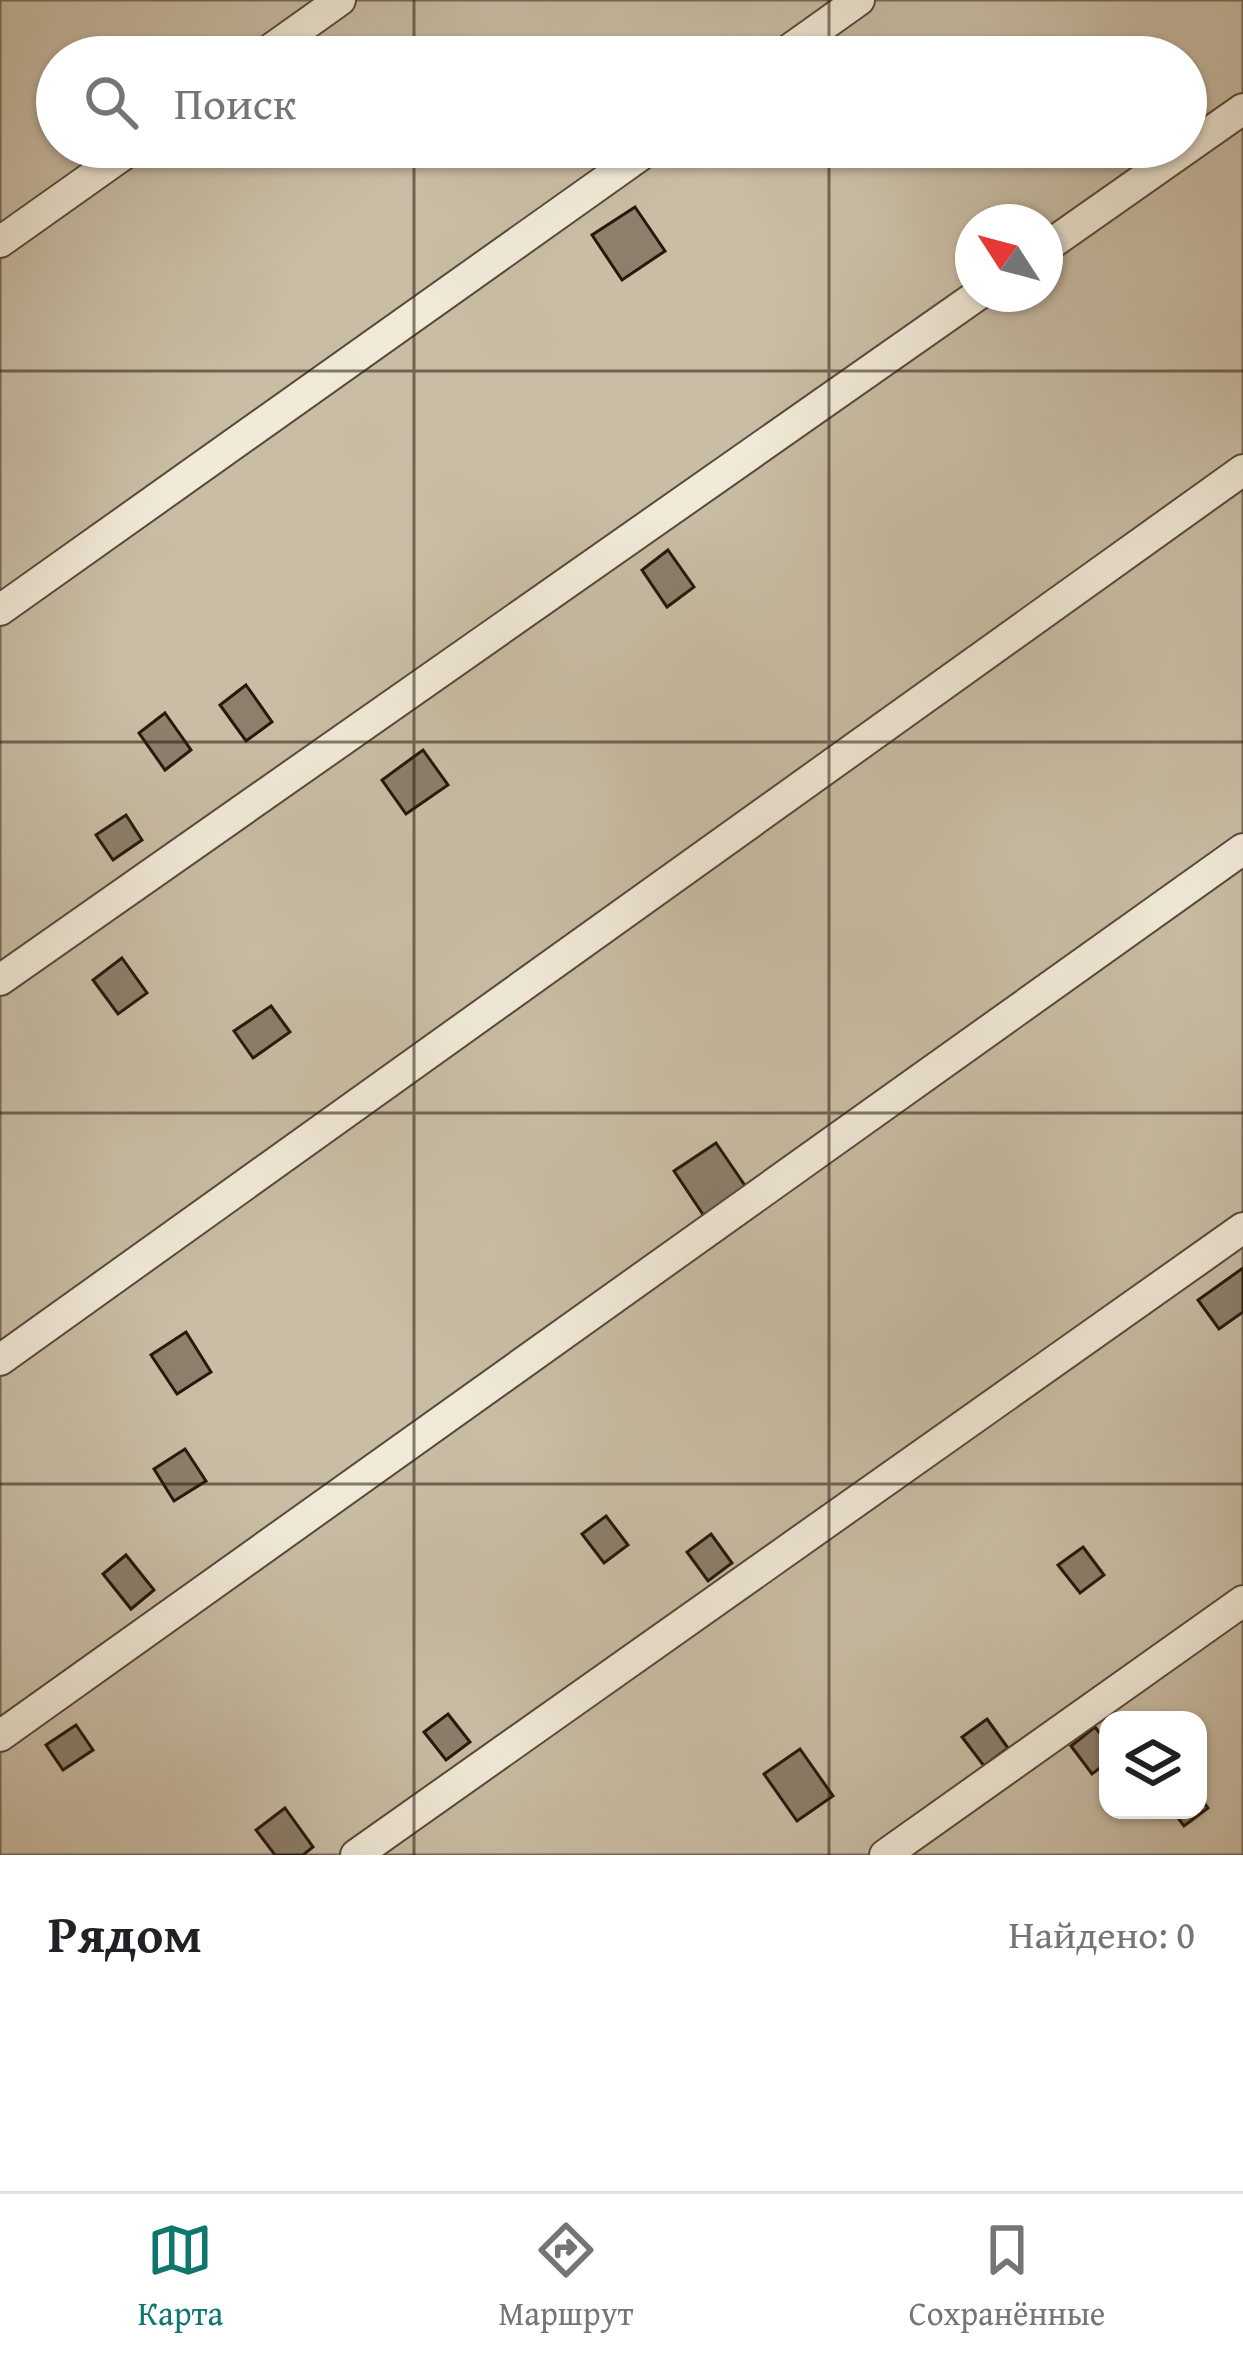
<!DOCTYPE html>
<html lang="ru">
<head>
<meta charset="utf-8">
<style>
  body { margin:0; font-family:"Gentium Book Plus",serif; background:#f2f2f2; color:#202124 }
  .controls { position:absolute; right:36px; bottom:36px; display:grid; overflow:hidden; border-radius:24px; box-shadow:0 3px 9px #0004 }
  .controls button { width:108px; height:108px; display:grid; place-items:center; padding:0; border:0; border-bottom:3px solid #e0e0e0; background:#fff; color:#202124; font:60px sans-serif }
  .compass { position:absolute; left:955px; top:204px; width:108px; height:108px; border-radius:50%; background:#fff; box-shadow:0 3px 9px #0004; rotate:306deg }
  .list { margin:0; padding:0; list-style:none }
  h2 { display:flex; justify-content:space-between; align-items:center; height:156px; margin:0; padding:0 48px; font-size:51px }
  h2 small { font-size:39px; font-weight:400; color:#757577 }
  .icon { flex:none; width:66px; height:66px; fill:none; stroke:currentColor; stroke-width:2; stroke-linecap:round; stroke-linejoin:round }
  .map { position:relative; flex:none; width:1243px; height:1855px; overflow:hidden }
  .search { position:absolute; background:#fff; box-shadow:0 3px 9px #0004; left:36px; right:36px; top:36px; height:132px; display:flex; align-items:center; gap:30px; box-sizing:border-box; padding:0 42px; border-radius:66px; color:#757577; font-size:45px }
  .sheet { height:336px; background:#fff }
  nav { display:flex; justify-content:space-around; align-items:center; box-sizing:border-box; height:168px; border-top:3px solid #e0e0e0; background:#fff; font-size:33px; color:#757577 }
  nav a { display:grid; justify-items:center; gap:6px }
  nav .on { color:#0f766e }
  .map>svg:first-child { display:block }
  .green { fill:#c9bda5; stroke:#786b58; stroke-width:3; fill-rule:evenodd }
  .building { fill:#8c7f6c; stroke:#26190c; stroke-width:3 }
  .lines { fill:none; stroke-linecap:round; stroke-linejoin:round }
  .minor-casing { stroke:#574a3a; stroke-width:34 }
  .minor { stroke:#f1ead9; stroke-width:30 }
  .grid { fill:none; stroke:#26190c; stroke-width:3; stroke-opacity:0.55 }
</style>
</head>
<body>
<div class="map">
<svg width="1243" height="1855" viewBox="0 0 1243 1855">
  <rect width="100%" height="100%" fill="#eadec4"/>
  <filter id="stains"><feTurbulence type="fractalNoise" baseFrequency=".00167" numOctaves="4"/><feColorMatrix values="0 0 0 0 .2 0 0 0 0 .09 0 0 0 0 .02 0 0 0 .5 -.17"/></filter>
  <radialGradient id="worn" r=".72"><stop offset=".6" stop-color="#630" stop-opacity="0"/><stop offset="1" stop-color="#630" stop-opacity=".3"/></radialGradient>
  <path class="green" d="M0 0H1243V1855H0ZM57 57H1186V147H57ZM973 222H1045V294H973ZM1108 1720H1198V1810H1108Z"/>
  <g class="building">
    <path d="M635 207 665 251 622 280 592 235Z"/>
    <path d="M668 550 694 587 667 607 642 570Z"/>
    <path d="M246 685 272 722 246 741 220 705Z"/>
    <path d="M165 713 191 750 165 770 139 733Z"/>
    <path d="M423 750 448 785 406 814 382 780Z"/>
    <path d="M126 815 142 840 113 860 96 835Z"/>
    <path d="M122 958 147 993 118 1014 93 980Z"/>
    <path d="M271 1006 290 1032 253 1058 234 1031Z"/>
    <path d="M716 1143 746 1187 704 1216 674 1171Z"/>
    <path d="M1243 1268V1312L1219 1329 1198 1300Z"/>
    <path d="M186 1332 211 1372 177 1394 151 1355Z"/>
    <path d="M185 1449 206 1481 174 1501 154 1469Z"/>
    <path d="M606 1516 628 1545 604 1563 582 1534Z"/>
    <path d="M711 1534 732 1563 708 1581 687 1552Z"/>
    <path d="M1083 1547 1104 1575 1080 1593 1058 1565Z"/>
    <path d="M126 1555 154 1590 131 1609 103 1574Z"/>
    <path d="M448 1714 470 1742 446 1760 424 1732Z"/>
    <path d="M987 1719 1008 1748 984 1766 962 1737Z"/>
    <path d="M76 1725 93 1750 63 1770 46 1745Z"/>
    <path d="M1095 1727 1108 1744V1762L1092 1774 1071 1746Z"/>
    <path d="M800 1749 833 1796 797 1821 764 1774Z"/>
    <path d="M1198 1795 1208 1808 1184 1826 1172 1810H1198Z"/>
    <path d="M285 1808 313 1847 303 1855H275L256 1830Z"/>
  </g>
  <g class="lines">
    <defs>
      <g id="minor">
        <path d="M260 57 340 0"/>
        <path d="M779 57 859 0"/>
        <path d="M0 242 134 147"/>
        <path d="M1045 248 1243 109"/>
        <path d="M0 610 652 147"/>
        <path d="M0 980 979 294"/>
        <path d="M0 1360 1243 470"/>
        <path d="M0 1736 1243 849"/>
        <path d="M356 1855 1243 1228"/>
        <path d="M885 1855 1243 1601"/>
      </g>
    </defs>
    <use href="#minor" class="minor-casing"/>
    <use href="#minor" class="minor"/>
  </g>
  <path class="grid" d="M414 0V57M829 0V57M414 147V1855M829 147V1855M0 371H1243M0 742H1243M0 1113H1243M0 1484H1243"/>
  <rect width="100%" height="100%" filter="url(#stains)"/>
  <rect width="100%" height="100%" fill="url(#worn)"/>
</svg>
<div class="controls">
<button><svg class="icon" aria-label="layers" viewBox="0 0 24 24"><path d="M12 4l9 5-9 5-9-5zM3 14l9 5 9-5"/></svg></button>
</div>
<svg class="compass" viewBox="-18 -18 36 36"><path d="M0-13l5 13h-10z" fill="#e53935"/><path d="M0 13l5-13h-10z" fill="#757577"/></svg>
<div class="search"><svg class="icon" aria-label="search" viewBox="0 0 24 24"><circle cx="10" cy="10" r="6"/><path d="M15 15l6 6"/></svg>Поиск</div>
</div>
<section class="sheet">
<h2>Рядом<small>Найдено: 0</small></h2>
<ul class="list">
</ul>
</section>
<nav>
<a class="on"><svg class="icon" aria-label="map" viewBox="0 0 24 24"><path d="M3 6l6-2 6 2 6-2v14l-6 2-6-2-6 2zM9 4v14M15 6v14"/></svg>Карта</a>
<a><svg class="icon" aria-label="directions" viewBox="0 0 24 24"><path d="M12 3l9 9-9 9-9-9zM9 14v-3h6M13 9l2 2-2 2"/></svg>Маршрут</a>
<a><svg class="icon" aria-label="saved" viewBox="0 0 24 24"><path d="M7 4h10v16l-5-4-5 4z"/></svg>Сохранённые</a>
</nav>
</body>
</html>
